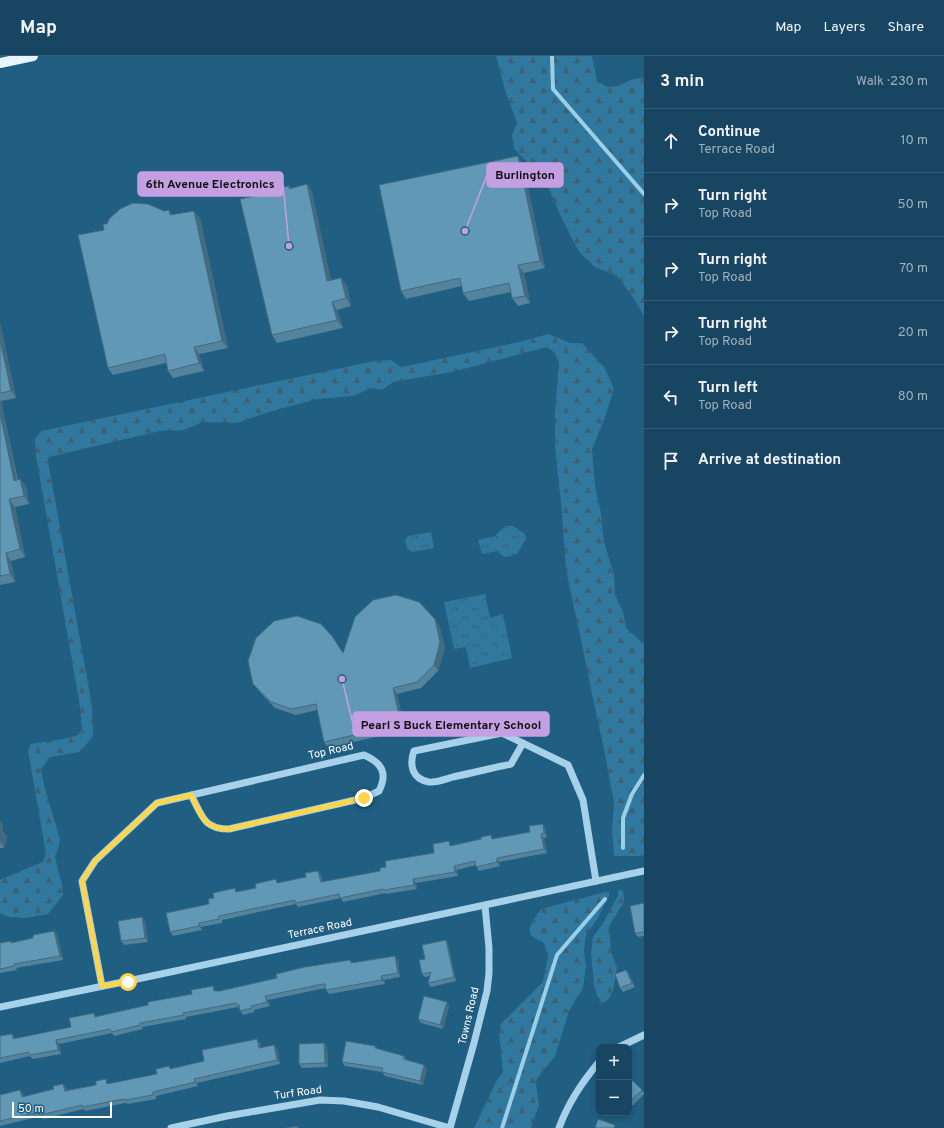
<!DOCTYPE html>
<html lang="en">
<head>
<meta charset="utf-8">
<style>
  body { margin:0; font-family:Overpass,sans-serif; background:#25506b; color:#f1f3f6 }
  .controls { position:absolute; right:12px; bottom:12px; display:grid; overflow:hidden; border-radius:8px; box-shadow:0 2px 6px #0003 }
  .controls button { width:36px; height:36px; display:grid; place-items:center; padding:0; border:0; border-bottom:1px solid #365e77; background:#184662; color:#f1f3f6; font:20px sans-serif }
  .scale { position:absolute; left:12px; bottom:10px; width:100px; box-sizing:border-box; padding-left:4px; border:2px solid #fff; border-top:0; font-size:11px; line-height:14px; white-space:nowrap; color:#fff; -webkit-text-stroke:3px #205e82; paint-order:stroke }
  .stop { position:absolute; width:12px; height:12px; margin:-9px; border:3px solid #ffd54a; border-radius:50%; background:#fff }
  .stop.end { background:#ffd54a; border-color:#fff; box-shadow:0 1px 4px #0008 }
  .list { margin:0; padding:0; list-style:none }
  h2 { display:flex; justify-content:space-between; align-items:center; height:52px; margin:0; padding:0 16px; font-size:17px }
  h2 small { font-size:13px; font-weight:400; color:#9fb1be }
  .list li { display:grid; grid-template-columns:26px 1fr auto; gap:12px; align-items:center; box-sizing:border-box; height:64px; padding:0 16px; border-top:1px solid #365e77 }
  .list b { display:block; font-size:15px; white-space:nowrap }
  .list p { margin:0; font-size:13px; white-space:nowrap; color:#9fb1be }
  .list em { font-size:13px; font-style:normal; color:#9fb1be }
  .icon { flex:none; width:22px; height:22px; fill:none; stroke:currentColor; stroke-width:2; stroke-linecap:round; stroke-linejoin:round }
  .map { position:relative; flex:none; width:644px; height:1072px; overflow:hidden }
  header { display:flex; align-items:center; gap:24px; box-sizing:border-box; height:56px; padding:0 20px; background:#184662; border-bottom:1px solid #365e77 }
  header strong { font-size:19px }
  nav { display:flex; gap:22px; margin-inline-start:auto; font-size:14px }
  main { display:flex }
  aside { flex:1; background:#184662 }
  .map>svg:first-child { display:block }
  .forest { fill:url(#forest-firs) }
  .park { fill:url(#park-crowns) }
  .lines { fill:none; stroke-linecap:round; stroke-linejoin:round }
  .stream { stroke:#9acfea; stroke-width:4 }
  .minor { stroke:#a6d1e8; stroke-width:7 }
  .major { stroke:#e9f5fe; stroke-width:10 }
  .wall { fill:#53839d }
  .shaded-wall { fill:#446a7f }
  .building { fill:#6198b6; stroke:#446a7f }
  .route { stroke:#ffd54a; stroke-width:5 }
  .labels { text-anchor:middle; dominant-baseline:central; stroke-width:3.5; stroke-linejoin:round; paint-order:stroke }
  .street-label { font-size:11px; fill:#fff; stroke:#205e82 }
  .leader { fill:none; stroke:#c4a0e2; stroke-width:1.5 }
  .callout-dot { fill:#c4a0e2; stroke:#205e82; stroke-width:1.5 }
  .callout { fill:#c4a0e2; stroke:#c4a0e2; stroke-width:1.5 }
  .callout-label { font-size:12px; text-anchor:middle; font-weight:bold; fill:#111 }
</style>
</head>
<body>
<header>
<strong>Map</strong>
<nav><a>Map</a><a>Layers</a><a>Share</a></nav>
</header>
<main>
<div class="map">
<svg width="644" height="1072" viewBox="0 0 644 1072">
  <defs>
    <pattern id="forest-firs" width="22" height="20" patternUnits="userSpaceOnUse"><rect width="22" height="20" fill="#30789e"/><path d="M5 1l3.5 6h-7zM16 11l3.5 6h-7z" fill="#3f6071"/></pattern>
    <pattern id="park-crowns" width="20" height="18" patternUnits="userSpaceOnUse"><rect width="20" height="18" fill="#30789e"/><path d="M2 6a3 3 0 1 1 6 0M12 15a3 3 0 1 1 6 0" fill="none" stroke="#3f6071"/></pattern>
  </defs>
  <rect width="100%" height="100%" fill="#205e82"/>
  <g class="forest">
    <path d="M496 0H592L597 25 607 31 618 30 631 24 644 21V260L632 240 617 220 595 211 579 196 562 163 546 125 514 93 512 80 517 67 505 34Z"/>
    <path d="M549 278 570 287H582L604 311 614 333 604 364 592 393 595 430 601 457 604 486 614 519 615 539 623 556 626 572 644 588V799L639 800H614L612 775 614 747 604 693 592 638 582 589 566 514 562 457 555 391V357L559 307 555 297 547 291 452 316 393 326 382 334 372 332 353 340 317 343 262 358 237 367 203 366 184 374 160 375 49 401 48 405 92 650 93 680 80 696 50 701 41 713 44 729 60 783 59 790 55 801 62 828 63 839 48 858 25 862 9 861 0 857V824L30 811 43 806 46 797 28 695 31 688 63 683 78 679 82 672 79 644 36 400 35 383 41 375 375 305 391 304 401 311 519 286Z"/>
    <path d="M623 834 624 846 609 870 611 896 617 911 615 924 613 935 608 944 600 948 594 929 591 897 593 881 603 867 618 840V835Z"/>
    <path d="M609 835V840L598 862 586 879 584 894 586 910 583 932 569 955 555 1000 537 1023 536 1027 539 1049 531 1072H474L497 1024 503 1017 499 975 501 968 543 926 548 900 544 887C541 885 535 883 532 880 525 873 537 859 541 853Z"/>
  </g>
  <g class="park">
    <path d="M505 470H513L525 478 526 483 517 498 506 501 501 499 498 495 482 498 478 484 495 480Z"/>
    <path d="M431 476 434 492 412 496 407 493 405 485 408 480Z"/>
    <path d="M485 538 490 562 503 558 512 602 470 612 466 591 454 593 444 546Z"/>
  </g>
  <g class="lines">
    <g class="stream">
      <path d="M552 0 553 33 644 138"/>
      <path d="M623 792V762L632 738 644 719"/>
      <path d="M502 1072 557 899 605 843"/>
    </g>
    <g class="minor">
      <path d="M523 687 511 708C492 712 472 717 453 721 446 723 436 727 429 726 412 723 409 709 414 695L502 677 568 709 583 744 596 825"/>
      <path d="M102 930 82 825 95 805 157 747 364 699C382 707 388 717 379 735L364 742 229 773C203 773 202 759 191 739"/>
      <path d="M0 951 128 925 644 815"/>
      <path d="M619 991 644 979"/>
      <path d="M171 1072 227 1060 320 1044 344 1045 378 1051 450 1072"/>
      <path d="M450 1072 474 987 487 935 489 917V892L485 850"/>
      <path d="M559 1072C568 1047 582 1026 599 1006"/>
    </g>
    <path class="major" d="M0 7 33 0"/>
  </g>
  <g class="wall">
    <path d="M523 108 545 212 524 217 530 247 518 250 512 242 511 236 469 245 463 237 462 230 406 243 401 235Z"/>
    <path d="M307 128 312 136 331 225 341 222 347 230 351 250 337 254 343 272 277 287 272 279 260 139 289 130 291 132Z"/>
    <path d="M172 159 200 162 228 292 199 298 204 315 173 322 168 315 166 307 113 319 108 312 104 174Z"/>
    <path d="M0 267 16 342 1 345 18 424 20 423 26 431 29 448 15 451 25 501 11 505 15 526 0 529Z"/>
    <path d="M439 569 445 592 438 615 421 632 397 638 405 674 328 692 324 686 317 654 296 659 275 652 258 634 253 628 344 597Z"/>
    <path d="M0 765 3 769 2 774 7 781 4 792H0Z"/>
    <path d="M545 772 547 781 544 782 547 797 499 806 500 810 479 815 476 809 457 814 458 820 416 827 417 833 386 838V837L343 846 341 842 298 851 296 848 222 864V867L201 871 202 874 173 880 170 876 209 848 238 836 306 821 318 815 321 819 323 826 380 815 386 811 434 797 452 789V790L530 776Z"/>
    <path d="M644 847V880L638 881 635 877Z"/>
    <path d="M142 861 145 865 148 886 124 889 121 885Z"/>
    <path d="M54 875 57 879 63 904 16 912 17 914 0 917V887H12L33 882Z"/>
    <path d="M446 884 448 888 456 925 431 931 428 927 430 920 425 921 422 918 425 903Z"/>
    <path d="M350 904 352 907 398 904 400 921 384 924 385 928 329 938 326 934V932L268 944 270 950 254 954V956L243 959 238 951 186 961V963L142 971 143 973 114 980 112 977 59 988 61 998 33 1003 30 1000 0 1007V980L12 978 15 983 71 971 97 960 215 934 216 935H220L277 922Z"/>
    <path d="M626 914 629 918 635 931 623 936 620 932Z"/>
    <path d="M447 946 449 950 443 973 421 967 418 963Z"/>
    <path d="M260 987 261 992 274 989 277 993 280 1008 197 1027 198 1030 156 1040V1043L128 1048 126 1047 85 1055 84 1053 43 1063 41 1060 0 1070V1043L20 1034 23 1038 24 1041 54 1033 63 1028 66 1032 67 1034 109 1027V1028L157 1018 169 1010 171 1013 204 1005Z"/>
    <path d="M375 990 378 993 404 1000 407 1004 424 1009 427 1013 423 1029 385 1020 382 1016 345 1010 342 1006Z"/>
    <path d="M327 991 328 1011 302 1012 299 1008Z"/>
    <path d="M629 1022 642 1034 644 1037V1038L629 1053Z"/>
  </g>
  <g class="shaded-wall">
    <path d="M518 100 523 108 545 212 540 205Z"/>
    <path d="M307 128 312 136 333 233 327 225Z"/>
    <path d="M169 154 174 161 170 159Z"/>
    <path d="M194 155 200 162 228 292 222 285Z"/>
    <path d="M518 209 524 217 530 247 525 240Z"/>
    <path d="M341 222 347 230 351 250 346 242Z"/>
    <path d="M332 246 337 254 343 272 337 264Z"/>
    <path d="M0 267 16 342 11 335 0 284Z"/>
    <path d="M194 291 199 298 204 315 199 307Z"/>
    <path d="M0 343 1 345 19 433 14 425 0 357Z"/>
    <path d="M20 423 26 431 29 448 24 440Z"/>
    <path d="M9 443 15 451 25 501 20 493Z"/>
    <path d="M6 497 11 505 15 526 10 518Z"/>
    <path d="M435 563 439 569 445 592 438 615 434 609Z"/>
    <path d="M393 632 397 638 405 674 401 668Z"/>
    <path d="M0 765 3 769 2 774 7 781 4 792 0 786Z"/>
    <path d="M543 768 545 772 547 781 544 777Z"/>
    <path d="M541 778 544 782 547 797 544 793Z"/>
    <path d="M497 802 499 806 500 810 497 806Z"/>
    <path d="M454 810 457 814 458 820 455 816Z"/>
    <path d="M318 815 321 819 323 830 321 826Z"/>
    <path d="M413 823 416 827 417 833 414 829Z"/>
    <path d="M142 861 145 865 148 886 145 882Z"/>
    <path d="M199 867 201 871 202 874 199 870Z"/>
    <path d="M54 875 57 879 63 904 60 900Z"/>
    <path d="M446 884 448 888 456 925 454 921Z"/>
    <path d="M395 900 398 904 400 921 398 917Z"/>
    <path d="M626 914 629 918 635 931 632 927Z"/>
    <path d="M381 920 384 924 385 928 382 924Z"/>
    <path d="M265 940 268 944 270 950 267 946Z"/>
    <path d="M447 946 449 950 443 973 440 969Z"/>
    <path d="M257 983 260 987 262 996 259 992Z"/>
    <path d="M56 984 59 988 61 998 58 994Z"/>
    <path d="M324 987 327 991 328 1011 325 1007Z"/>
    <path d="M274 989 277 993 280 1008 277 1004Z"/>
    <path d="M424 1009 427 1013 423 1029 420 1025Z"/>
    <path d="M194 1023 197 1027 198 1030 195 1026Z"/>
    <path d="M63 1028 66 1032 68 1039 65 1035Z"/>
    <path d="M20 1034 23 1038 25 1045 22 1041Z"/>
  </g>
  <g class="building">
    <path d="M518 100 540 205 518 209 525 240 512 242 509 227 463 237 460 222 401 235 379 129Z"/>
    <path d="M307 128 327 225 341 222 346 242 332 246 337 264 272 279 240 143 260 139 259 136 289 130V133Z"/>
    <path d="M133 147 148 148 164 155 169 154 170 159 194 155 222 285 194 291 199 307 168 315 165 298 108 312 78 179 104 174 103 168H107L109 163 120 153Z"/>
    <path d="M0 284 11 335 0 337Z"/>
    <path d="M0 357 14 425 20 423 24 440 9 443 20 493 6 497 10 518 0 520Z"/>
    <path d="M396 539 419 546 435 563 440 586 434 609 417 626 393 632 401 668 324 686 316 648 292 653 271 646 253 628 248 605 256 582 274 565 297 560 321 568 332 580 343 597 355 561 373 544Z"/>
    <path d="M543 768 544 777 541 778 544 793 497 802V806L476 811 475 805 454 810 455 816 413 823 414 829 384 834 383 833 340 842 339 838 295 847V844L219 860V863L199 867V870L170 876 166 857 209 848 208 843 214 842 213 837 235 832 236 836 256 832 255 828 276 823 277 827 306 821 305 817 318 815 321 826 380 815V812L386 811 385 805 434 797 433 788 449 785 450 790 481 783V781L491 779 492 783 530 776 529 770Z"/>
    <path d="M644 847V876L635 877 630 850Z"/>
    <path d="M142 861 145 882 121 885 118 865Z"/>
    <path d="M54 875 60 900 14 908V910L0 913V887L11 885V887L33 882V879Z"/>
    <path d="M446 884 454 921 428 927 431 916 422 918 419 904 425 903 422 889Z"/>
    <path d="M395 900 398 917 381 920 382 924 326 934 325 928H323L265 940 267 946 251 950 252 952 240 955 239 949H237L236 947 183 957 184 959 140 967V969L111 976 110 973 56 984 58 994 30 999 29 996 0 1002V980L12 978 13 983 71 971 69 962 94 957 95 961 148 949V946L192 938 191 934 213 930 214 935H220L277 922 276 918 305 911 350 904 351 907Z"/>
    <path d="M626 914 632 927 620 932 615 918Z"/>
    <path d="M424 940 447 946 440 969 418 963Z"/>
    <path d="M257 983 259 992 274 989 277 1004 194 1023 195 1026 153 1036V1039L125 1044 124 1043 82 1051V1049L40 1059 39 1056 0 1065V1039L20 1034 22 1041 54 1033 53 1030 63 1028 65 1035 96 1029V1025L106 1023 107 1028 157 1018 156 1013 169 1010 170 1013 204 1005 202 994Z"/>
    <path d="M346 985 375 990V992L404 1000 403 1003 424 1009 420 1025 382 1016 383 1012 342 1006Z"/>
    <path d="M324 987 325 1007 299 1008V988Z"/>
    <path d="M629 1021 642 1034 629 1046Z"/>
    <path d="M598 1063 615 1069 614 1072H595Z"/>
    <path d="M298 1070V1072H286Z"/>
  </g>
  <g class="lines">
    <path class="route" d="M128 926 102 930 82 825 95 805 157 747 191 739C202 759 203 773 229 773L364 742"/>
  </g>
  <g class="labels">
    <g class="street-label">
      <text transform="translate(331 695) rotate(-13)">Top Road</text>
      <text transform="translate(320 873) rotate(-12)">Terrace Road</text>
      <text transform="translate(469 960) rotate(-77)">Towns Road</text>
      <text transform="translate(298 1037) rotate(-8)">Turf Road</text>
    </g>
  </g>
  <path class="leader" d="M465 175L487 119M289 190L283 128M342 623L353 668"/>
  <g class="callout-dot">
    <circle cx="465" cy="175" r="4"/>
    <circle cx="289" cy="190" r="4"/>
    <circle cx="342" cy="623" r="4"/>
  </g>
  <g class="callout">
    <rect x="487" y="107" width="76" height="24" rx="4"/>
    <rect x="138" y="116" width="145" height="24" rx="4"/>
    <rect x="353" y="656" width="196" height="24" rx="4"/>
  </g>
  <g class="callout-label">
    <text x="525" y="123">Burlington</text>
    <text x="210" y="132">6th Avenue Electronics</text>
    <text x="451" y="673">Pearl S Buck Elementary School</text>
  </g>
</svg>
<div class="controls">
<button>+</button>
<button>−</button>
</div>
<div class="scale">50 m</div>
<div class="stop" style="left:128px;top:926px"></div>
<div class="stop end" style="left:364px;top:742px"></div>
</div>
<aside>
<h2>3 min<small>Walk · 230 m</small></h2>
<ul class="list">
<li><svg class="icon" aria-label="ahead" viewBox="0 0 24 24"><path d="M12 20V5M6 11l6-6 6 6"/></svg><div><b>Continue</b><p>Terrace Road</p></div><em>10 m</em></li>
<li><svg class="icon" aria-label="right" viewBox="0 0 24 24"><path d="M7 20v-9h11M14 6l5 5-5 5"/></svg><div><b>Turn right</b><p>Top Road</p></div><em>50 m</em></li>
<li><svg class="icon" aria-label="right" viewBox="0 0 24 24"><path d="M7 20v-9h11M14 6l5 5-5 5"/></svg><div><b>Turn right</b><p>Top Road</p></div><em>70 m</em></li>
<li><svg class="icon" aria-label="right" viewBox="0 0 24 24"><path d="M7 20v-9h11M14 6l5 5-5 5"/></svg><div><b>Turn right</b><p>Top Road</p></div><em>20 m</em></li>
<li><svg class="icon" aria-label="left" viewBox="0 0 24 24"><path d="M17 20v-9H6M10 6l-5 5 5 5"/></svg><div><b>Turn left</b><p>Top Road</p></div><em>80 m</em></li>
<li><svg class="icon" aria-label="arrive" viewBox="0 0 24 24"><path d="M6 21V4h12l-3 4 3 4H6"/></svg><div><b>Arrive at destination</b></div></li>
</ul>
</aside>
</main>
</body>
</html>
